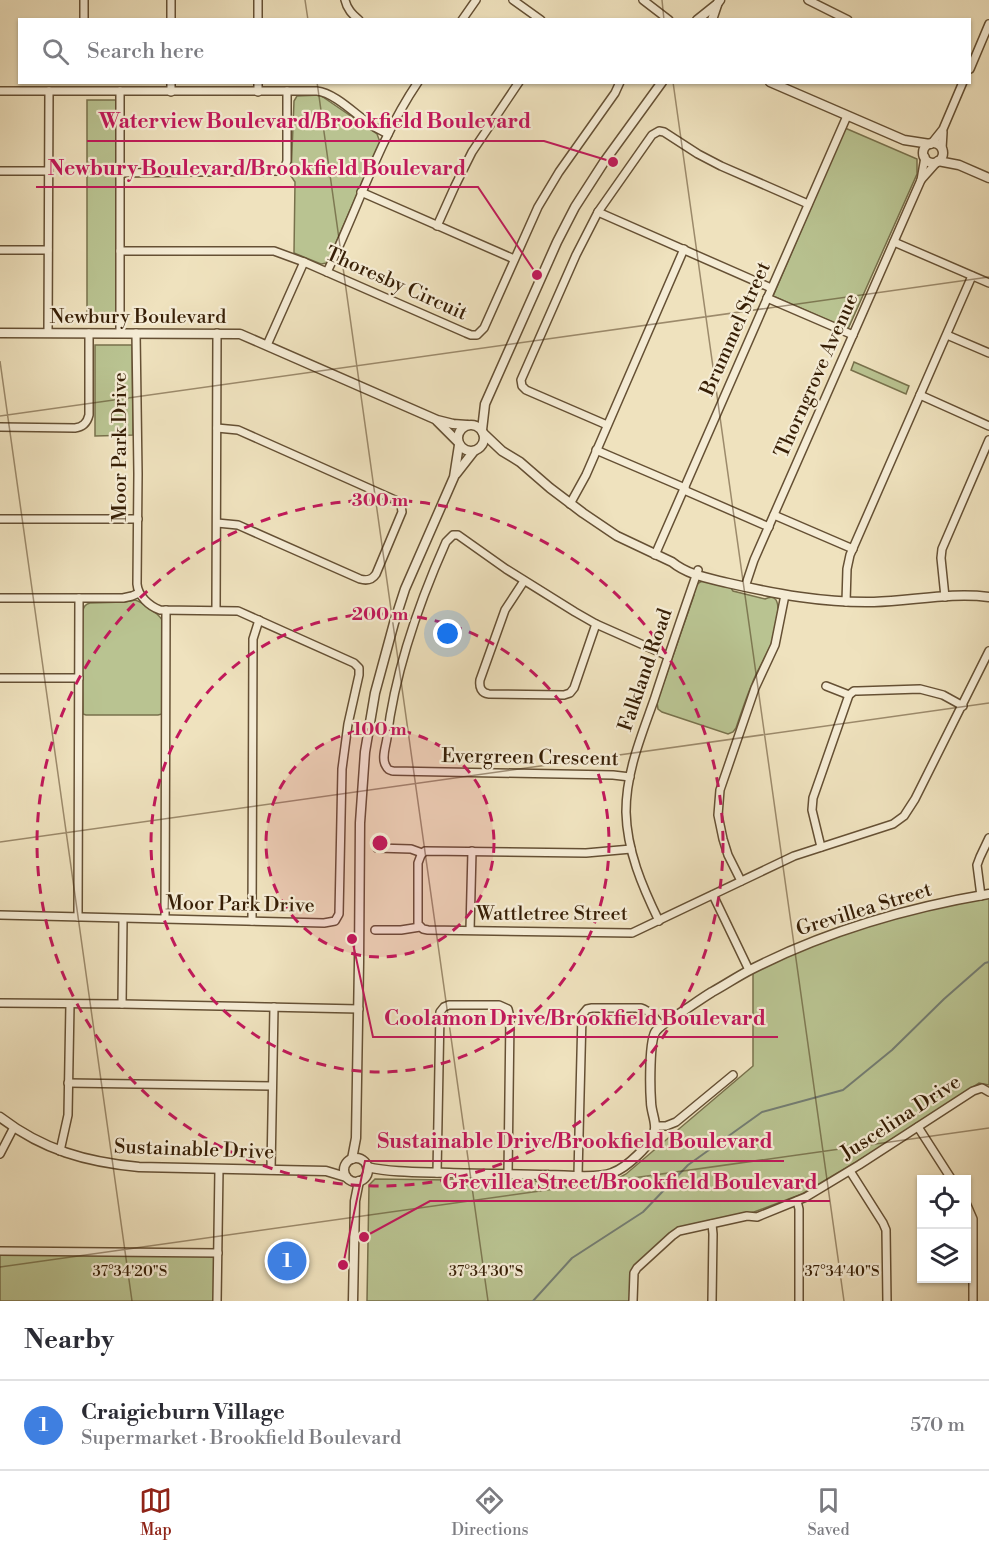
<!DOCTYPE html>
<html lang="en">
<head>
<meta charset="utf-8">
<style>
  body { margin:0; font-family:"Libre Bodoni",serif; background:#f2f2f3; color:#2b2b33 }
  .controls { position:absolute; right:18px; bottom:18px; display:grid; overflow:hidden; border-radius:0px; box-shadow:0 2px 4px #0004 }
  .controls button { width:54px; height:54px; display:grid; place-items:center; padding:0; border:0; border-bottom:2px solid #e1e1e2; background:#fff; color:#2b2b33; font:30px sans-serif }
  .you { position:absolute; left:448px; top:634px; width:21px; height:21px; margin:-15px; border:4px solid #fff; border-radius:50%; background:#1a73e8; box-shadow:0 0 0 9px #1a73e833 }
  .badge { display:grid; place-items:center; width:39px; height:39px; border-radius:50%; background:#8f2418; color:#fff; font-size:20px; font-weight:700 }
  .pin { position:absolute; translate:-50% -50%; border:3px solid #fff; box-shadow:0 2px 6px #0006 }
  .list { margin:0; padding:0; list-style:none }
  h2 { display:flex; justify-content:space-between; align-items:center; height:78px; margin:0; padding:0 24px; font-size:26px }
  h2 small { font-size:20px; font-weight:400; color:#7c7c81 }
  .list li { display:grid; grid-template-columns:39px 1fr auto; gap:18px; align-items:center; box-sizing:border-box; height:90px; padding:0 24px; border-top:2px solid #e1e1e2 }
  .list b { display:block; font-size:22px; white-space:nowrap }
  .list p { margin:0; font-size:20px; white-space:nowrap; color:#7c7c81 }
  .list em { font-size:20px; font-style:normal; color:#7c7c81 }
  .icon { flex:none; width:33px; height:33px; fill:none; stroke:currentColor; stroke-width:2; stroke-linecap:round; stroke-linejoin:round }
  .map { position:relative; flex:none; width:989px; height:1301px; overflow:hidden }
  .search { position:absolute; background:#fff; box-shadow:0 2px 4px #0004; left:18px; right:18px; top:18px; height:66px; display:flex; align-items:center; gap:15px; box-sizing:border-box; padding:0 21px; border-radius:0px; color:#7c7c81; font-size:22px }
  .sheet { height:168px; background:#fff }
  nav { display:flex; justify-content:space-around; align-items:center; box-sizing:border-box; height:84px; border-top:2px solid #e1e1e2; background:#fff; font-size:16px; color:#7c7c81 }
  nav a { display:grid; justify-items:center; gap:3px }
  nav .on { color:#8f2418 }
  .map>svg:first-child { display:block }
  .green { fill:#b9c391; stroke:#78714c; stroke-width:1.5 }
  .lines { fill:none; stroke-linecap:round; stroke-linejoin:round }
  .stream { stroke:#747d72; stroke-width:2 }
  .minor-casing { stroke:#655034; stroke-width:10 }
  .tertiary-casing { stroke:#655034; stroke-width:11 }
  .minor { stroke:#f5ecd5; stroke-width:7 }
  .tertiary { stroke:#f5ecd5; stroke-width:8 }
  .ticks { fill:none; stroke:#371f06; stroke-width:1.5; stroke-opacity:0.45 }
  .ring { fill:none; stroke:#c2185b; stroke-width:3; stroke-dasharray:10 8 }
  .labels { text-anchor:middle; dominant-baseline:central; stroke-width:4.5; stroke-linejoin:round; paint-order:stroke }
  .street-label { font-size:20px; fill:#371f06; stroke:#f5ecd5 }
  .ticks-label { font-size:15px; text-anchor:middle; fill:#371f06; stroke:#f5ecd5; stroke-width:4.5; stroke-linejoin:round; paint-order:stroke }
  .centre { fill:#c2185b; stroke:#f5ecd5; stroke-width:3 }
  .ring-label { font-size:18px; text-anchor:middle; font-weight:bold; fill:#c2185b; stroke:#f5ecd5; stroke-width:4.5; stroke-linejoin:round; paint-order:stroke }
  .leader { fill:none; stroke:#c2185b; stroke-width:2 }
  .callout-dot { fill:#c2185b; stroke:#f5ecd5; stroke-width:2 }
  .callout-label { font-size:21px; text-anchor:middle; font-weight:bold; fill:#c2185b; stroke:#f5ecd5; stroke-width:4.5; stroke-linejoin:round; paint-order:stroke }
</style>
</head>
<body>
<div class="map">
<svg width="989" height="1301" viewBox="0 0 989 1301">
  <rect width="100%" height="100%" fill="#efe2be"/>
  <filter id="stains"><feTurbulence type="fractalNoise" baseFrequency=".00333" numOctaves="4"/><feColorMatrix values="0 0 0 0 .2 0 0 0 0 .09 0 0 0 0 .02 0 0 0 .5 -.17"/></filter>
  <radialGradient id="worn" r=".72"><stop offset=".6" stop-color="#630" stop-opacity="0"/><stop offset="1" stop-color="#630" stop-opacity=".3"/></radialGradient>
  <g class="green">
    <path d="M320 95 377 134 380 142 327 263 321 264 294 253 295 182 291 176 294 101 297 96Z"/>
    <path d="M87 100H117L116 320H87Z"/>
    <path d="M845 128 917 159V174L848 329 773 296Z"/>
    <path d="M95 345H132L133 435 95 436Z"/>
    <path d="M854 362 909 386 906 394 851 370Z"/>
    <path d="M703 581 731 588 733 591 765 599C787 588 775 632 772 642 770 648 767 653 764 659 760 667 755 675 752 684 746 698 741 713 736 728L733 732 728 734 662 712 658 709 657 702 694 595C695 587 696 583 703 581Z"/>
    <path d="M135 600C142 602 159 614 162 620V714L158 715H86L83 714 82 612C84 607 85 604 90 603L125 602Z"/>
    <path d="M989 897V1085L979 1083 888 1143 802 1194 754 1212 679 1231 637 1268 633 1301H367L369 1185 375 1179 600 1182 615 1180 626 1174 753 1066V969L786 953 915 909Z"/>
    <path d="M0 1252 218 1253 217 1301H0Z"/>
  </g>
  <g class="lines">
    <path class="stream" d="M533 1301 572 1258 643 1212 688 1165 762 1112 843 1090 892 1050 944 999 985 963 989 962"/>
    <defs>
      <g id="minor">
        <path d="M84 0V20"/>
        <path d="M345 0C347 9 352 14 359 20"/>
        <path d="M513 0 541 20"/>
        <path d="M643 0 669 20"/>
        <path d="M808 0 848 20"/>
        <path d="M171 20V0"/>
        <path d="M258 20V0"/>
        <path d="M462 20 476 0"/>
        <path d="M970 69 989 24"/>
        <path d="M171 82V92"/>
        <path d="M0 91H317C335 93 356 115 371 125 376 128 382 131 388 134"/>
        <path d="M258 92V82"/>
        <path d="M931 144 943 129 963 82"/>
        <path d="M942 149 943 132"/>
        <path d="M0 171H49"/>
        <path d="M120 173 280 171 285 167 287 161V91"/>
        <path d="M921 180 937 162"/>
        <path d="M361 192 514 259"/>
        <path d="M598 212 771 288"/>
        <path d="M437 226 455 186 472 152 519 82"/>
        <path d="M894 242 989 283"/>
        <path d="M0 250H48"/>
        <path d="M120 251H274L304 262 466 333 471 335H477L484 328 538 207 559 172 615 93 620 82"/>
        <path d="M327 272C358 209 378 141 418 82"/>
        <path d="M767 298 853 335"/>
        <path d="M48 333 49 91"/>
        <path d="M120 333V91"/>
        <path d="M947 335 989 353"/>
        <path d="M267 345 304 262"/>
        <path d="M920 395 989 426"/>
        <path d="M607 425 526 390 522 386 521 380 576 255 598 212 652 135 659 131 664 132 698 154 721 166 808 204"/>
        <path d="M0 427 75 428C83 427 87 423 89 415V333"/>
        <path d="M596 450 685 488"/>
        <path d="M684 490 769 527"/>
        <path d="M570 504 586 475 684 249"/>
        <path d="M774 515 853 549"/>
        <path d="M0 519H138"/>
        <path d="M217 523 238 525 360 579C367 581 372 580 376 574L402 512 401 505 395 500 238 430 217 428"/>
        <path d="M655 555 847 116"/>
        <path d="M524 581 505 610 480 680C479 687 481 693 489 694L564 695 570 693 574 688 596 624"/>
        <path d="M745 587 754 560 921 180 925 157"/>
        <path d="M945 597 941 558 942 549 989 440"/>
        <path d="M0 598H123L132 596 139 593"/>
        <path d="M846 602 847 569 850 555 972 276"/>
        <path d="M216 610 217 333"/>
        <path d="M0 678H79"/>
        <path d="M826 686 849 695"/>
        <path d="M630 777 613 775 393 771C389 770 388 770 386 766 381 759 386 746 387 738 395 670 418 605 446 542L453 535H458L506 569 575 612 596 624 668 656"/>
        <path d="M821 847 812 810 813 798 849 695 854 691H858L920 689 943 695 963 706"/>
        <path d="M377 848 411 849 422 853"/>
        <path d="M631 849 586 853 425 851 421 855 418 863V924L423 929 428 930 632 933 794 856 893 824 904 816 915 799 989 651"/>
        <path d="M741 881 728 855 723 839 718 815 720 790 755 688 775 645 785 595"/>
        <path d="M713 895 749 970"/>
        <path d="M981 896 977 865 980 857 989 838"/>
        <path d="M0 915 324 923 335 921 339 914 342 769 348 724 359 675V668L354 663 238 611 160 610C149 606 138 596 137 584L138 474 136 333"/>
        <path d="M78 917 79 598"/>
        <path d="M165 919 166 610"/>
        <path d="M252 921 253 639 259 620"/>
        <path d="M659 921C642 886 627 851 626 812 626 772 641 737 654 700 668 657 683 613 698 570"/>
        <path d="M375 930H401L420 927"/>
        <path d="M470 930 472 851"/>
        <path d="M0 1003 122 1004 359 1009"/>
        <path d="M122 1004 123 919"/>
        <path d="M68 1083 272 1086"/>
        <path d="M656 1126H666L676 1122 733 1075"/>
        <path d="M918 1127 952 1180"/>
        <path d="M60 1151 68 1115 70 1004"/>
        <path d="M0 1154 14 1127"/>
        <path d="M271 1170 274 1007"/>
        <path d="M850 1171 883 1223 886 1230 887 1301"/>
        <path d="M437 1173 440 1012 444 1007 449 1005H499L508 1009 510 1017 508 1174"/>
        <path d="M578 1175 582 1015 587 1009 592 1008H641C650 1011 655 1018 661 1026"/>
        <path d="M797 1201 799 1209V1301"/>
        <path d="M966 1203 973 1219V1301"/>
        <path d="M712 1224 713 1234 712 1301"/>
        <path d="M0 1251 218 1253"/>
        <path d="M217 1301 219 1169"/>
        <path d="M633 1301 634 1273 637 1268 672 1236 679 1231 747 1216 757 1217 806 1197 859 1165 973 1091 982 1088 989 1092"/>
      </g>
      <g id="tertiary">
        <path d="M697 20 717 4 720 0"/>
        <path d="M712 20 717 5"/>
        <path d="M770 82 904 140 930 144"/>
        <circle cx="933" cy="153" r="10"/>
        <path d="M938 161 959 165 989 178"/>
        <path d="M0 333 240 334 437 420 453 424 467 425"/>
        <path d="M437 421 458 442"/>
        <circle cx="471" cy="438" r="13"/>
        <path d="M482 430 485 404 557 242 575 207 604 162 662 82"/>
        <path d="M483 433 502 451 520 462 550 488 583 513 617 536 672 562C688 575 708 578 728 583 776 594 824 603 874 602 912 601 951 592 989 597"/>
        <path d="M456 474 474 451"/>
        <path d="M0 1117C43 1150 86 1162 139 1167L326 1171 346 1177"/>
        <circle cx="356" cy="1170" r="12"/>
        <path d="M352 1159 356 1138 359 963 360 823 365 752 375 693 394 623 405 589 454 477 459 445"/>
        <path d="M367 1167C394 1173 421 1172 449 1173 482 1174 515 1174 549 1175 565 1175 598 1179 612 1173 626 1168 653 1144 655 1129 656 1121 651 1111 651 1102 650 1089 649 1039 656 1031 661 1025 668 1021 674 1017 687 1009 699 1000 712 992 725 985 738 976 752 969 827 931 906 908 989 894"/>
        <path d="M353 1301 355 1201 359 1181"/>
      </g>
    </defs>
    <use href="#minor" class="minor-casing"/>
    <use href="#tertiary" class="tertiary-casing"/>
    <use href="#minor" class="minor"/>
    <use href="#tertiary" class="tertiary"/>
  </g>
  <path class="ticks" d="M305 0 308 20M662 0 664 20M317 82 488 1301M673 82 844 1301M0 361 132 1301M0 416 989 277M0 842 989 703M0 1267 989 1128"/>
  <circle cx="380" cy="843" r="114" fill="#c2185b" fill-opacity=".12"/>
  <g class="ring">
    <circle cx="380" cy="843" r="114"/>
    <circle cx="380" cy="843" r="229"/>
    <circle cx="380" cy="843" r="343"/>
  </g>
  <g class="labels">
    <g class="street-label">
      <text transform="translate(396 284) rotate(24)">Thoresby Circuit</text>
      <text x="138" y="317">Newbury Boulevard</text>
      <text transform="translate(736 329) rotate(-66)">Brummel Street</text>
      <text transform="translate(817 376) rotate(-66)">Thorngrove Avenue</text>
      <text transform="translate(120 447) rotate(-90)">Moor Park Drive</text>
      <text transform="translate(646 670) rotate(-71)">Falkland Road</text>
      <text transform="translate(530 758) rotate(1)">Evergreen Crescent</text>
      <text transform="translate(240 905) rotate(1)">Moor Park Drive</text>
      <text transform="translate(864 910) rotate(-17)">Grevillea Street</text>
      <text x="552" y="914">Wattletree Street</text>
      <text transform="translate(901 1118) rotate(-33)">Juscelina Drive</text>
      <text transform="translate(194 1150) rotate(2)">Sustainable Drive</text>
    </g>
  </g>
  <g class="ticks-label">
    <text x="130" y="1276">37°34'20"S</text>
    <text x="486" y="1276">37°34'30"S</text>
    <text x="842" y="1276">37°34'40"S</text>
  </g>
  <circle cx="380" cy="843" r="9" class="centre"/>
  <g class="ring-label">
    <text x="380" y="506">300 m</text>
    <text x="380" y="620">200 m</text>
    <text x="380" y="735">100 m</text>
  </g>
  <path class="leader" d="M613 162L544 141H87M537 275L478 187H36M352 939L373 1037H778M343 1265L365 1161H784M364 1237L430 1201H830"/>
  <g class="callout-dot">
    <circle cx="613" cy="162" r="6"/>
    <circle cx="537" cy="275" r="6"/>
    <circle cx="352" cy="939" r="6"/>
    <circle cx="343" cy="1265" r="6"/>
    <circle cx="364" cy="1237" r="6"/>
  </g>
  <g class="callout-label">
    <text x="315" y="128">Waterview Boulevard/Brookfield Boulevard</text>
    <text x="257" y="175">Newbury Boulevard/Brookfield Boulevard</text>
    <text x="575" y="1025">Coolamon Drive/Brookfield Boulevard</text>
    <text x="575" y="1148">Sustainable Drive/Brookfield Boulevard</text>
    <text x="630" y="1189">Grevillea Street/Brookfield Boulevard</text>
  </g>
  <rect width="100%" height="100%" filter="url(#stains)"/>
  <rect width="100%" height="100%" fill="url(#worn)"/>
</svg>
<div class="controls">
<button><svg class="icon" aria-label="locate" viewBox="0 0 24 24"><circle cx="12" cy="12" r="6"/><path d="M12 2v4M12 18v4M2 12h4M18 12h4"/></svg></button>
<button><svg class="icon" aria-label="layers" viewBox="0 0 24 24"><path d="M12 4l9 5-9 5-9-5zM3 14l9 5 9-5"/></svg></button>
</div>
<div class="you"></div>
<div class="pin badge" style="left:287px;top:1261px;background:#3f7fe0">1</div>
<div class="search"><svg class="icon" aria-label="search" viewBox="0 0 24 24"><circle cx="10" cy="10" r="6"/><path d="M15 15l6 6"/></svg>Search here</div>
</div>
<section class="sheet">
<h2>Nearby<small></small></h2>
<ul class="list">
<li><span class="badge" style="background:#3f7fe0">1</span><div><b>Craigieburn Village</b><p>Supermarket · Brookfield Boulevard</p></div><em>570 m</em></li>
</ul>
</section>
<nav>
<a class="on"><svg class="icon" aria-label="map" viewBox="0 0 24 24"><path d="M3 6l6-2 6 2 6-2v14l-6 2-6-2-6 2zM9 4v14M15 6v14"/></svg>Map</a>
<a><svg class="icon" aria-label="directions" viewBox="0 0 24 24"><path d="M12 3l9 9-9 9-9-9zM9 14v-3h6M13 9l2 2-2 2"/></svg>Directions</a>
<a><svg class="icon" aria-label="saved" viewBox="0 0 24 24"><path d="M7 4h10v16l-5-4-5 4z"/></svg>Saved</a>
</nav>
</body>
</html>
